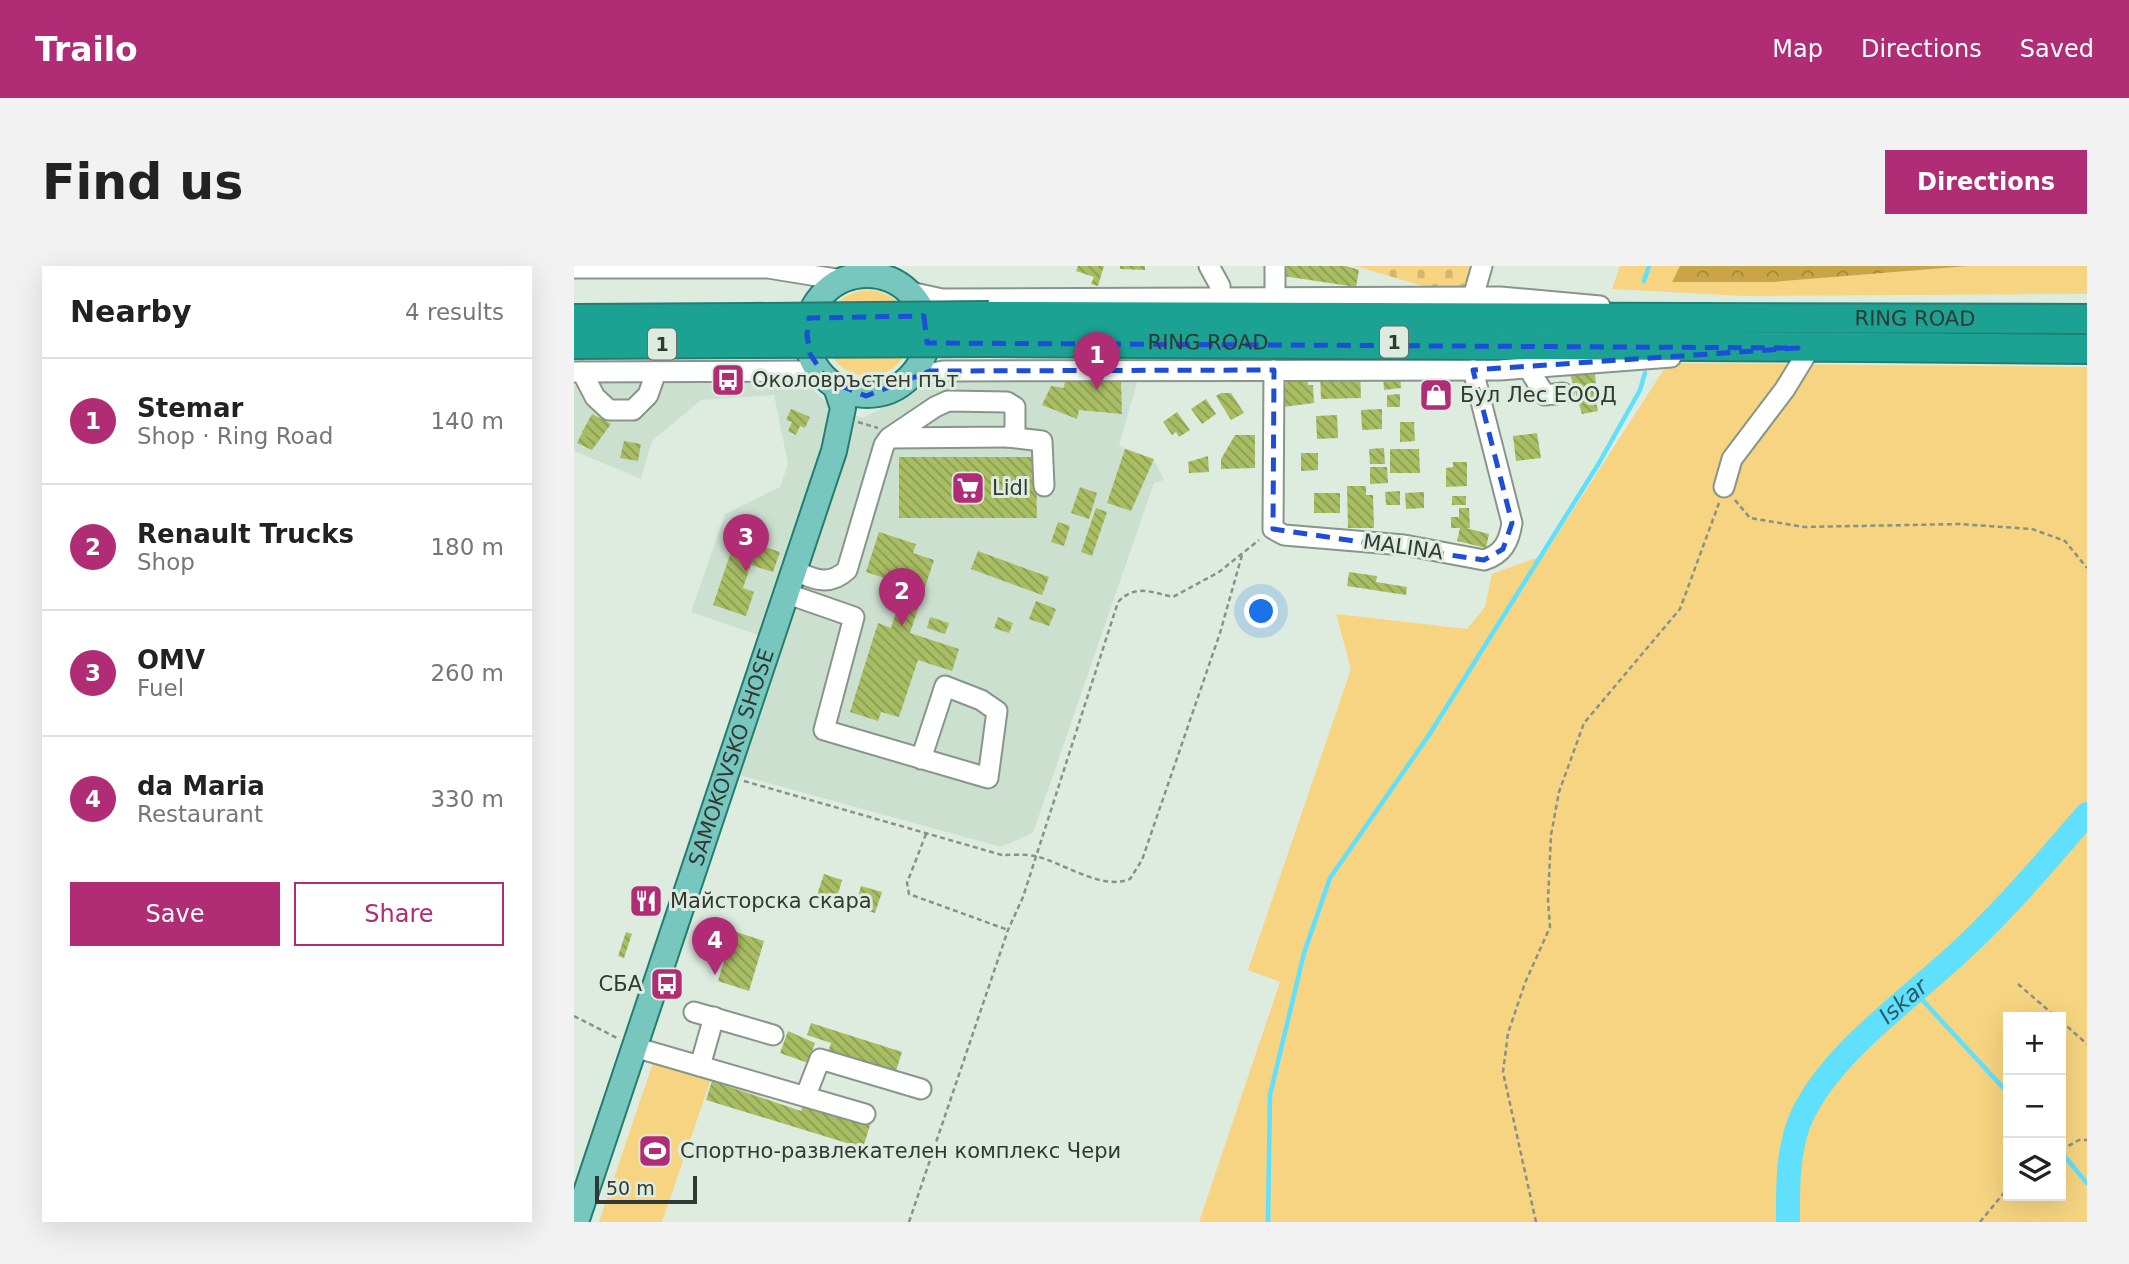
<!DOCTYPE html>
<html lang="en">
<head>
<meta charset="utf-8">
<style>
  body { margin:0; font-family:"DejaVu Sans",sans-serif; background:#f2f2f2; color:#222 }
  .controls { position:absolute; right:21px; bottom:21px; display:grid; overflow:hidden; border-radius:0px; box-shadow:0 7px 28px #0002 }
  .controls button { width:63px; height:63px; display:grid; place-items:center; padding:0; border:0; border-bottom:2px solid #e0e0e0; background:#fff; color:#222; font:35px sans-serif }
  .scale { position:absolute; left:21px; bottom:18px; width:102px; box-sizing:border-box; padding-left:7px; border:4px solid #323833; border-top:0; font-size:19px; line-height:24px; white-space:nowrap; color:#323833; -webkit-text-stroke:5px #deece0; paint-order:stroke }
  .you { position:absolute; left:688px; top:346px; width:24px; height:24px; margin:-18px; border:5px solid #fff; border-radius:50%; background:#1a73e8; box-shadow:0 0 0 10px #1a73e833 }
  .badge { display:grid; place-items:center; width:46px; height:46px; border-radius:50%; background:#b02c74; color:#fff; font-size:23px; font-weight:700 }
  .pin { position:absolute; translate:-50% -58px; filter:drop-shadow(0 2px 4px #0008) }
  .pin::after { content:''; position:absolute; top:37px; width:24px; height:21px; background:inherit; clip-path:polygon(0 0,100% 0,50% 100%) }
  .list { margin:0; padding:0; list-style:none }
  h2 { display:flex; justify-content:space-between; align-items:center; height:91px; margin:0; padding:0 28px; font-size:30px }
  h2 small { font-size:23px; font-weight:400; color:#767676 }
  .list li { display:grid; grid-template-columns:46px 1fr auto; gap:21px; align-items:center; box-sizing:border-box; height:126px; padding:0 28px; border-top:2px solid #e0e0e0 }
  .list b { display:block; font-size:26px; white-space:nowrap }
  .list p { margin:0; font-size:23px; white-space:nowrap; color:#767676 }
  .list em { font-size:23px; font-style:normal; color:#767676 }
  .actions { display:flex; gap:14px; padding:21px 28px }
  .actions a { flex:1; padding:16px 0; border:2px solid #b02c74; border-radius:0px; text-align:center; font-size:24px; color:#b02c74 }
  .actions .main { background:#b02c74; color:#fff }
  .icon { flex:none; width:38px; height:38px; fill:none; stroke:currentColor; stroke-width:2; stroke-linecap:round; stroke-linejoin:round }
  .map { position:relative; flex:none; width:1513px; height:956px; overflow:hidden; border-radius:0px }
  header { display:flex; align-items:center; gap:42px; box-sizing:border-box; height:98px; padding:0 35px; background:#b02c74; color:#fff }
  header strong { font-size:33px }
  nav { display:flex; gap:38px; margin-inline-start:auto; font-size:24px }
  .intro { display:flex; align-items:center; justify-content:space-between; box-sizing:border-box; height:168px; padding:0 42px }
  h1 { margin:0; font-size:49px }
  .button { padding:18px 32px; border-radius:0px; background:#b02c74; color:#fff; font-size:24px; font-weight:700 }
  main { display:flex; gap:42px; padding:0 42px }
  aside { flex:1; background:#fff; border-radius:0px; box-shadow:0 7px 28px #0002 }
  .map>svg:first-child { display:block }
  .built { fill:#cce0d0 }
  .green { fill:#f6d481; fill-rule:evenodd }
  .forest { fill:url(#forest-crowns) }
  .cemetery { fill:url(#cemetery-stones) }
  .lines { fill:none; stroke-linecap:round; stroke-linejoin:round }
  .stream { stroke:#60e0fd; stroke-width:4.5 }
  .river { stroke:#60e0fd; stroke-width:24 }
  .building { fill:url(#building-back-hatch) }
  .minor-casing { stroke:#87958a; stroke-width:23 }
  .major-casing { stroke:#247d71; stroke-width:28 }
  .highway-casing { stroke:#247d71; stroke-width:32 }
  .path { stroke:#879189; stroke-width:2.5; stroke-dasharray:5 3.5; stroke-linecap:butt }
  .minor { stroke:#fff; stroke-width:19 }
  .major { stroke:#77c7be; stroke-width:24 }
  .highway { stroke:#1ca293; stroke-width:28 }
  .highway-bridge-casing { stroke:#247d71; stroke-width:32; stroke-linecap:butt }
  .highway-bridge { stroke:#1ca293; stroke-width:28 }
  .marked { fill:none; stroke:#1d4ed8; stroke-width:5; stroke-dasharray:14 9; stroke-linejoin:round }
  .labels { text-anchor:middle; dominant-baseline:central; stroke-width:6; stroke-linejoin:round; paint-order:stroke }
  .shield { fill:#deece0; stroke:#666e67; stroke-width:2 }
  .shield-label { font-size:19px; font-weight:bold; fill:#323833 }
  .street-label { font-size:21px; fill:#323833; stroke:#deece0 }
  .poi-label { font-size:21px; fill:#323833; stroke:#deece0; text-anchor:start }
  .water-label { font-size:23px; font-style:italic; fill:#275d69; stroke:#deece0 }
</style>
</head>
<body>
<header>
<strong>Trailo</strong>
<nav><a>Map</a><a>Directions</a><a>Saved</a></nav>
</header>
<div class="intro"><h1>Find us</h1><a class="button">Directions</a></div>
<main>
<aside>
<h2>Nearby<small>4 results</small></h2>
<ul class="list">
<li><span class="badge">1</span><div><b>Stemar</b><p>Shop · Ring Road</p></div><em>140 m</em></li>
<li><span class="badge">2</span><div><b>Renault Trucks</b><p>Shop</p></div><em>180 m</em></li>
<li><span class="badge">3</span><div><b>OMV</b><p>Fuel</p></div><em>260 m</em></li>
<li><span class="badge">4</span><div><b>da Maria</b><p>Restaurant</p></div><em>330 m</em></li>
</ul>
<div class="actions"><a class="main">Save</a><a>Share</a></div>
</aside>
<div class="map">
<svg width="1513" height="956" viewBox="0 0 1513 956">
  <defs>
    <pattern id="forest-crowns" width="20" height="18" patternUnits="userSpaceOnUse" patternTransform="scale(1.75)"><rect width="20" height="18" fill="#caa548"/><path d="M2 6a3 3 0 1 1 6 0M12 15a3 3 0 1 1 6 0" fill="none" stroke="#a5873d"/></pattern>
    <pattern id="cemetery-stones" width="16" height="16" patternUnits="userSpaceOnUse" patternTransform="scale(1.75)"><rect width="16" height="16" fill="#f6d481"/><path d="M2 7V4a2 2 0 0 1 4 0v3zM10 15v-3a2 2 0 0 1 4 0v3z" fill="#d3b770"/></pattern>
    <pattern id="building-back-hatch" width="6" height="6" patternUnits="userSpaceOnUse" patternTransform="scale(1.75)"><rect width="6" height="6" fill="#a9bd63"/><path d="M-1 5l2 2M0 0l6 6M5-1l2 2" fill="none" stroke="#8a9b52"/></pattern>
  </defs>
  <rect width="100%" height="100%" fill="#deece0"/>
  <path class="built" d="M11 110 227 112 259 143 289 152 367 111 565 110 545 179 580 194 590 214 580 217 459 567 427 581 154 506 199 374 117 346 151 248 206 221 214 198 200 129 127 134 78 175 67 213 0 185V121Z"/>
  <g class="green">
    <path d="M1046 0H1106L1099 16H1199L1395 0H1513V28L1170 30 1038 23Z"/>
    <circle cx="294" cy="67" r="43"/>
    <path d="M1094 97 1513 101V956H625L706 716 674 704 777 403 762 348 893 363 911 341 918 308 970 289ZM1434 751H1487V930H1434Z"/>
    <path d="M80 794 137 813 88 956H25Z"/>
  </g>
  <path class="forest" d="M1106 0H1395L1199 16H1098Z"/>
  <path class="cemetery" d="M781 0H905L900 22 866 25Z"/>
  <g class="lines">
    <g class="stream">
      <path d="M1070 15 1075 0"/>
      <path d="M1341 726 1434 827"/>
      <path d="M1487 886 1513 917"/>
      <path d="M694 956 696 829 730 687 756 612 855 469 1025 197 1066 124 1071 107"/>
    </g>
    <path class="river" id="s1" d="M1214 956C1214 921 1213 890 1225 857 1252 788 1343 728 1395 677 1437 637 1475 592 1513 548"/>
  </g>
  <g class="building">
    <path d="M504 0H530L524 20 517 18 520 11 502 5Z"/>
    <path d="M546 0H571V4L546 3Z"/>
    <path d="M709 0H772L785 4 782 21 709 10Z"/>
    <path d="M786 104 787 132 747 133 746 106Z"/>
    <path d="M996 108H1021L1022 119H1018L1024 145 1008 148Z"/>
    <path d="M826 109 827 122 810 124 809 110Z"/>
    <path d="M734 113V119H739L740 137 709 141 712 115Z"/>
    <path d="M491 114H547L548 148 505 144 503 153 468 139 477 120 490 122Z"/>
    <path d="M647 127H657L670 147 657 154 642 130Z"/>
    <path d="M826 128V141H813V129Z"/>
    <path d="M632 133 642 148 628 158 617 143Z"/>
    <path d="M217 143 236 151 231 162 226 160 222 169 214 165 218 156 212 154Z"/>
    <path d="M808 143V163L788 164 787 144Z"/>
    <path d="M603 146 616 164 605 171 602 166 598 169 589 156Z"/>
    <path d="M18 148 37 158 18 184 3 177 8 167 19 173 8 166Z"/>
    <path d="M763 149 764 172 743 173 742 150Z"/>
    <path d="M826 156H840L841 175 826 176Z"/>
    <path d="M963 167 967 192 942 195 939 170Z"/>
    <path d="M661 169H681V202L647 203V193Z"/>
    <path d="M50 175 67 178 64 195 46 192Z"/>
    <path d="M810 182 811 198H796L795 183Z"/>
    <path d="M551 183 580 193 557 245 533 237Z"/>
    <path d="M816 183H845L846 207H816Z"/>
    <path d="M727 187H744V204L727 205Z"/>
    <path d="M634 190 635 206 615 207 614 196Z"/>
    <path d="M325 191H462L463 252H325Z"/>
    <path d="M879 196H893V220L872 221V202L879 201Z"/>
    <path d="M796 201H813L814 217 796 218Z"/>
    <path d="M773 220H792V229H799L800 262H774Z"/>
    <path d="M506 221 523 227 515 253 497 247Z"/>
    <path d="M826 225V239H812L811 226Z"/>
    <path d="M850 226V242L832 243 831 227Z"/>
    <rect x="740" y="227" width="26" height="20"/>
    <rect x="878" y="230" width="14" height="9"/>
    <path d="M522 242 533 246 518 290 507 286Z"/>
    <path d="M885 242H895L896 262H892L915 268 912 282 883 275 886 262H877V251H885Z"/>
    <path d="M484 256 496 260 490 280 477 276Z"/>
    <path d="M305 266 342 278 339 287 360 294 336 367 385 383 378 405 344 394 325 451 307 446 304 455 276 446 304 357 317 362 331 319 292 306Z"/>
    <path d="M162 271 206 286 199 306 177 299 169 322 180 326 172 350 139 339Z"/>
    <path d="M404 285 475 311 468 329 397 303Z"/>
    <path d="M775 306 803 310 802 316 833 321 832 329 773 320Z"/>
    <path d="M462 335 482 343 475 360 455 353Z"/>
    <path d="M356 351 375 357 371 368 353 362Z"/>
    <path d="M424 351 439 357 435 367 420 362Z"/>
    <path d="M250 608 268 614 262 635 243 629Z"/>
    <path d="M287 620 308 626 301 647 281 641Z"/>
    <path d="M159 665 190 675 175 725 144 715Z"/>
    <path d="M52 666 58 668 50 692 44 690Z"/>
    <path d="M237 757 328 786 321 808 254 786 257 777 233 769Z"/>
    <path d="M214 765 241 777 234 797 206 787Z"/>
    <path d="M138 815 227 845 230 836 297 856 289 882 132 834Z"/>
  </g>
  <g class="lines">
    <defs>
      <g id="minor">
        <path d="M635 0 646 20V32"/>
        <path d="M701 0V32"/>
        <path d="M0 2H194L268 14"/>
        <path d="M336 26 368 33 926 31 1026 40"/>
        <path d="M899 31 908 0"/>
        <path d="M954 102 971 129 989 127"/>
        <path d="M700 104 699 263 710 269 830 279 910 294C929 288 935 276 938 257L899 104"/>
        <path d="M0 106 231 105 248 109"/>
        <path d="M8 106 21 131 35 144H59L74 129 82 106"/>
        <path d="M336 111 369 105 926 104 1097 91"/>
        <path d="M434 171 468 175 470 220"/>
        <path d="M1150 221 1158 193 1211 123 1236 82"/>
        <path d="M222 305C240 314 256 320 273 304L310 179 315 172 434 171 441 165V141L433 136 374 135 361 141 315 172"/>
        <path d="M214 328 280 351 250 464 414 512 423 445 407 434 371 420 347 493"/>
        <path d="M120 746 199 769"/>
        <path d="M60 781 291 848"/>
        <path d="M126 800 140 751"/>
        <path d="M232 829 246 793 347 823"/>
      </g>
      <g id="major">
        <circle cx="293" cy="69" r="60"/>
        <path id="s2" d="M2 956 260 185 269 142 262 121"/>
      </g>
      <g id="highway">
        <path id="s3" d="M415 50 1513 53"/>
        <path d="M0 53 175 52"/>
        <path id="s4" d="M415 76C781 76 1147 80 1513 83"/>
        <path d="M0 78 175 77"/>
      </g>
    </defs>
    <use href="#minor" class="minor-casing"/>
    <use href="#major" class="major-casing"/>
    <use href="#highway" class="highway-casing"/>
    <g class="path">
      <path d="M284 156 304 162"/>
      <path d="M1161 234 1176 252 1230 261 1385 258 1458 263 1491 275 1513 302"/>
      <path d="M170 515 428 589C438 589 451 588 461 590 488 596 528 625 556 613L568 594 646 367 668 289"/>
      <path d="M352 568 333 617 335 628 434 664"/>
      <path d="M1444 718 1482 751"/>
      <path d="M0 750 45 773"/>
      <path d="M1487 755 1513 778"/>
      <path d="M1487 884 1505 874H1513"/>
      <path d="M335 956 434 664 449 631 544 336C561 318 577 326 599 331L645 306 685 274"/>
      <path d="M962 956 929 806 934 767 951 717 976 661 974 634 977 569 985 526 1010 457 1106 343 1145 237"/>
      <path d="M1406 956 1434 922"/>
    </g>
    <use href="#minor" class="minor"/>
    <use href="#major" class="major"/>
    <use href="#highway" class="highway"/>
    <defs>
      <g id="highway-bridge">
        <path d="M175 52 415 50"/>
        <path d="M175 77 415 76"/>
      </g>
    </defs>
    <use href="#highway-bridge" class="highway-bridge-casing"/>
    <use href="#highway-bridge" class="highway-bridge"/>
  </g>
  <path class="marked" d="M350 50 353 77 1224 82 899 104 938 257 929 283 910 294 699 263 700 104 356 105 292 130 253 114 236 88 233 69 235 52Z"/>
  <defs>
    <symbol id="bus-square" viewBox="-11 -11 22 22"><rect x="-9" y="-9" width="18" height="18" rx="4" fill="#b02c74" stroke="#deece0"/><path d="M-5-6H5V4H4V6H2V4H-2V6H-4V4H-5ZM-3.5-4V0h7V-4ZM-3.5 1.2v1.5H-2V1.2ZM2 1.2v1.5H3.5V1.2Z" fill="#fff"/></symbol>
    <symbol id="shop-square" viewBox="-11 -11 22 22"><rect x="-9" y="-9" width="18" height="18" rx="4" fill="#b02c74" stroke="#deece0"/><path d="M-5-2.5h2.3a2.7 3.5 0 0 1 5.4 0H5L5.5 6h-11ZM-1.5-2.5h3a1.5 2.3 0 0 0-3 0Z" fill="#fff"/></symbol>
    <symbol id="supermarket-square" viewBox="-11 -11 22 22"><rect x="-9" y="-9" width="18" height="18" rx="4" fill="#b02c74" stroke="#deece0"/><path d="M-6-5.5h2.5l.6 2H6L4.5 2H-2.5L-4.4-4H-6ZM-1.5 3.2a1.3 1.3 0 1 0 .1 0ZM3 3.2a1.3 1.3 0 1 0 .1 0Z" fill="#fff"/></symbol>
    <symbol id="restaurant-square" viewBox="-11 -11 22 22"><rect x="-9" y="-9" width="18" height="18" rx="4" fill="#b02c74" stroke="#deece0"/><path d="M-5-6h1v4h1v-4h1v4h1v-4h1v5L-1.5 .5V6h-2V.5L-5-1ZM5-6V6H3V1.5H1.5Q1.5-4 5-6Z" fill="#fff"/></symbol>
    <symbol id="stadium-square" viewBox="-11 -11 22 22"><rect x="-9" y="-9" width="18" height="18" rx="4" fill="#b02c74" stroke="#deece0"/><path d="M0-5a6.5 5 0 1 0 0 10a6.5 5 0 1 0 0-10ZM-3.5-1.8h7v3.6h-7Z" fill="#fff"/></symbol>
  </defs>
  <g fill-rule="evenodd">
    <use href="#bus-square" x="135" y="95" width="38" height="38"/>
    <use href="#shop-square" x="843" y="110" width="38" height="38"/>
    <use href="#supermarket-square" x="375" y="203" width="38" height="38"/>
    <use href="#restaurant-square" x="53" y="616" width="38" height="38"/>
    <use href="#bus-square" x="74" y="699" width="38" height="38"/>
    <use href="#stadium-square" x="62" y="866" width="38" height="38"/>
  </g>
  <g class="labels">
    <g class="shield">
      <rect x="806" y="60.5" width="28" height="31" rx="5"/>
      <rect x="74" y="62.5" width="28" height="31" rx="5"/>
    </g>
    <g class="shield-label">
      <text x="820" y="76">1</text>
      <text x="88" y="78">1</text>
    </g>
    <g class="street-label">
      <text stroke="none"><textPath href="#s3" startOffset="926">RING ROAD</textPath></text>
      <text stroke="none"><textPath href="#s4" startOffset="219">RING ROAD</textPath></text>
      <text transform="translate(829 281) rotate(8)">MALINA</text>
      <text stroke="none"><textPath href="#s2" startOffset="490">SAMOKOVSKO SHOSE</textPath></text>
    </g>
    <g class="poi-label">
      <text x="178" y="114">Околовръстен път</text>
      <text x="886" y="129">Бул Лес ЕООД</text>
      <text x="418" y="222">Lidl</text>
      <text x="96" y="635">Майсторска скара</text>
      <text x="68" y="718" text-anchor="end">СБА</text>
      <text x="106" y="885">Спортно-развлекателен комплекс Чери</text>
    </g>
    <g class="water-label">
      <text stroke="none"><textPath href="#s1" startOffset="262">Iskar</textPath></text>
    </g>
  </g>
</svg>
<div class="controls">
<button>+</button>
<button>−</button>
<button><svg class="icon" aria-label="layers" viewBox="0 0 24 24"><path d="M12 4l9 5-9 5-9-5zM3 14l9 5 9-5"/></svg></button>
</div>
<div class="scale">50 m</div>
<div class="you"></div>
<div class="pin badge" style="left:523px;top:124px">1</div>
<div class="pin badge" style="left:328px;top:360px">2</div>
<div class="pin badge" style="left:172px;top:306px">3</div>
<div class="pin badge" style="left:141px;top:709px">4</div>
</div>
</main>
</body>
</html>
